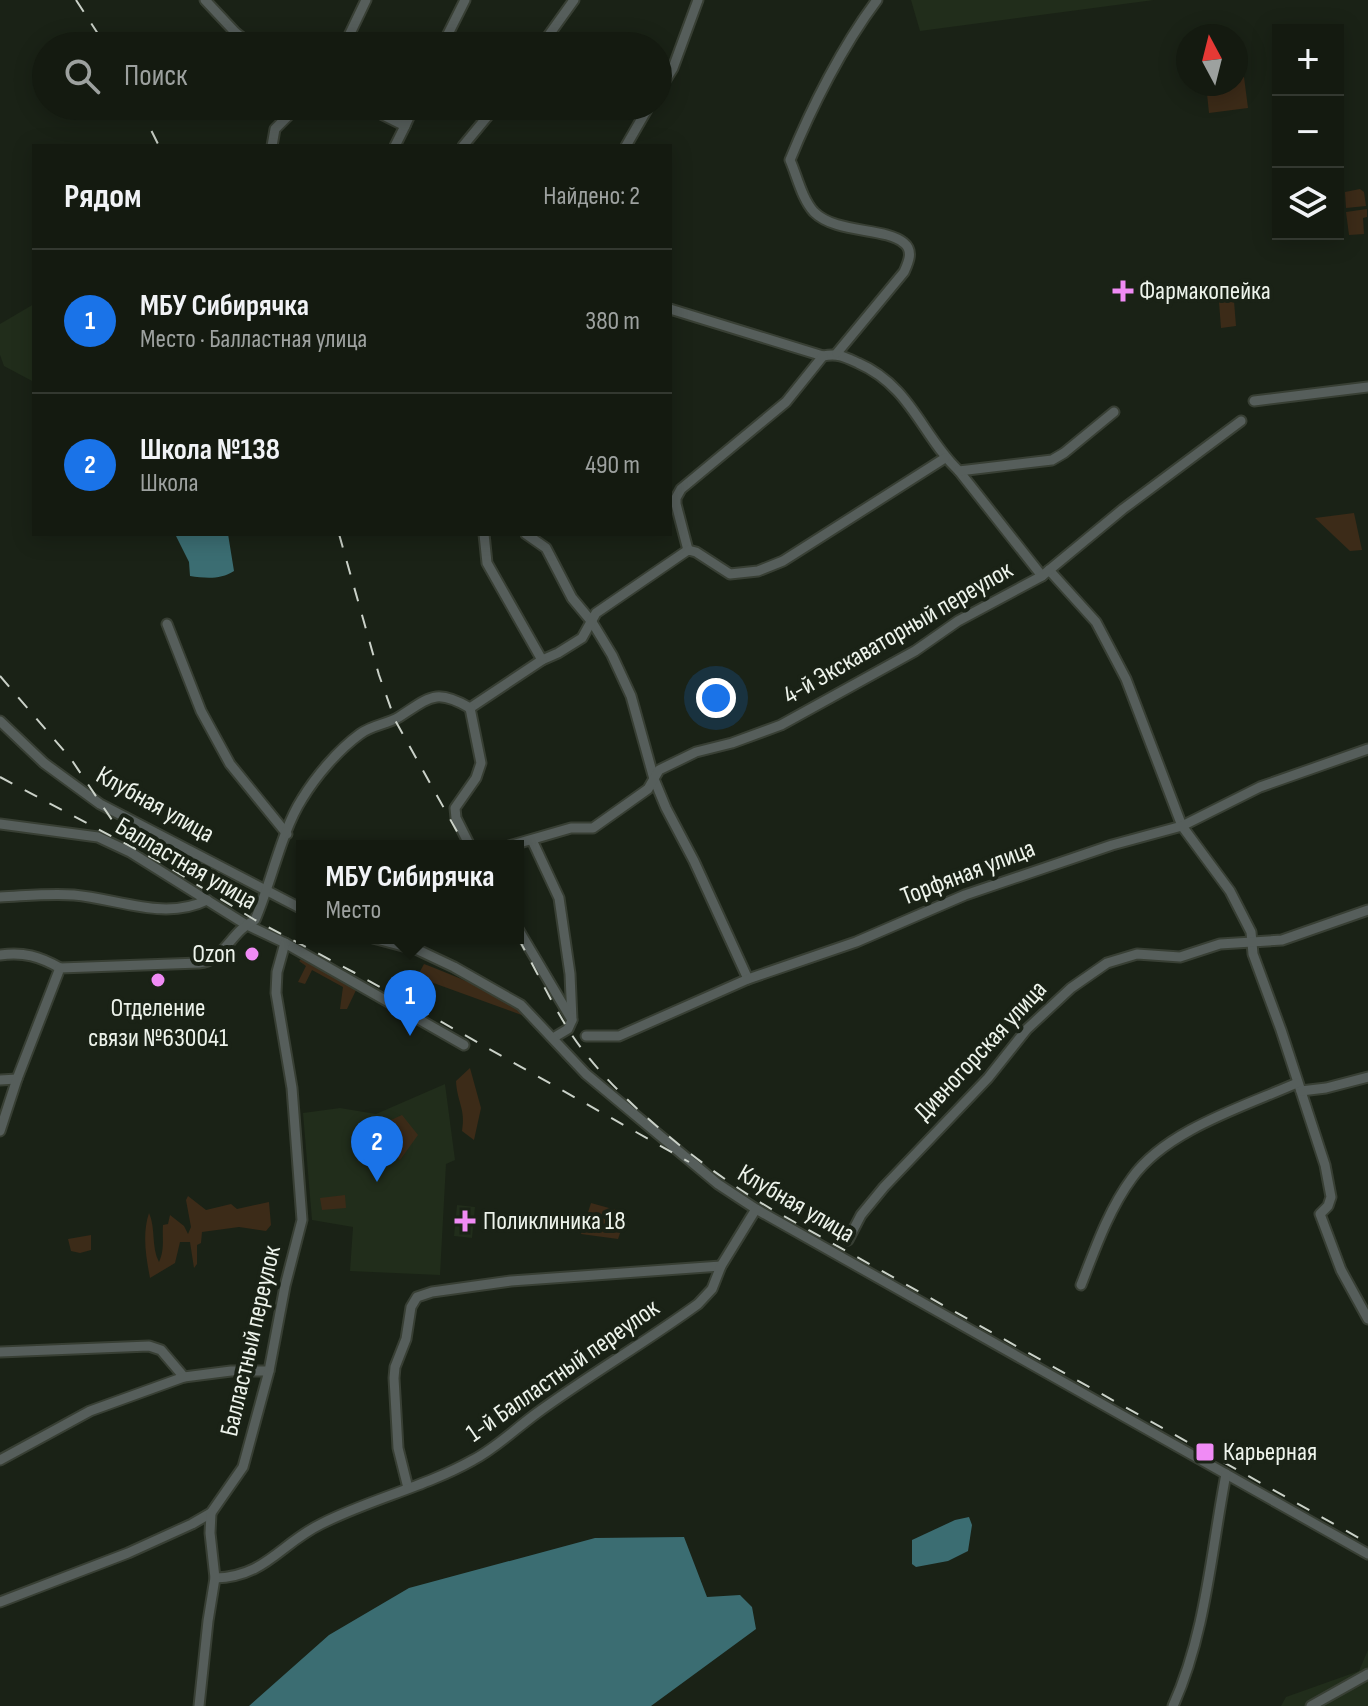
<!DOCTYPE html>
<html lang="ru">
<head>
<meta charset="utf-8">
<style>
  body { margin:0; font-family:"Sofia Sans Condensed",sans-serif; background:#1d2319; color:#f1f3f6 }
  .controls { position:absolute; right:24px; top:24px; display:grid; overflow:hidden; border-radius:0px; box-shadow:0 4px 20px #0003 }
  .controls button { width:72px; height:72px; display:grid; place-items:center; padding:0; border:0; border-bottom:2px solid #333830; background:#141a10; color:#f1f3f6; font:40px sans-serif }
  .compass { position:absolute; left:1176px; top:24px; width:72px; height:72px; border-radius:50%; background:#141a10; box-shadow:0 4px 20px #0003; rotate:353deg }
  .you { position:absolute; left:716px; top:698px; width:28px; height:28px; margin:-20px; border:6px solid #fff; border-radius:50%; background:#1a73e8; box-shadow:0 0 0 12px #1a73e833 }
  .badge { display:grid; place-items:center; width:52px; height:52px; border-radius:50%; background:#1a73e8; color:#fff; font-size:26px; font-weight:700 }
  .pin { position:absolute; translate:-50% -66px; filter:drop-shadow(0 2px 4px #0008) }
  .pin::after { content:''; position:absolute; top:42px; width:28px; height:24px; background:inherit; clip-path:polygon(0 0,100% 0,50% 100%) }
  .popup { position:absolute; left:296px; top:840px; width:228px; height:104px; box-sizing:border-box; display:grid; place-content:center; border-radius:0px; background:#141a10; filter:drop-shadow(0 2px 6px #0005); font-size:26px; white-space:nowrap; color:#9da19f }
  .popup b { font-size:30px; color:#f1f3f6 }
  .popup::after { content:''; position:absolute; left:50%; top:100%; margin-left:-16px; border:16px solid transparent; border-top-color:#141a10 }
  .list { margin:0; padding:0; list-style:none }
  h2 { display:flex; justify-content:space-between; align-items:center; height:104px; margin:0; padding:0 32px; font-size:34px }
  h2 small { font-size:26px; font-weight:400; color:#9da19f }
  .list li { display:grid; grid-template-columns:52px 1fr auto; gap:24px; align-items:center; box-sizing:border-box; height:144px; padding:0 32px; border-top:2px solid #333830 }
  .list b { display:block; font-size:30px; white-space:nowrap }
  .list p { margin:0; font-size:26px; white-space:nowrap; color:#9da19f }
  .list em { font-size:26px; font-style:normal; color:#9da19f }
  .icon { flex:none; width:44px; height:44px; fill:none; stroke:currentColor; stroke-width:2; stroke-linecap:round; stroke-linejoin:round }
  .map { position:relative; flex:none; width:1368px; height:1706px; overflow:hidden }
  .search { position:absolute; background:#141a10; box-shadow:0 4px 20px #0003; left:32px; top:32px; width:640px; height:88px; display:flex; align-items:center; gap:20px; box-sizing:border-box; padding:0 28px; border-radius:44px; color:#9da19f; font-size:30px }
  .panel { position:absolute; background:#141a10; box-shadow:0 4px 20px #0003; left:32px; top:144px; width:640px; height:392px; border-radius:0px }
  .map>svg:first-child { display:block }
  .built { fill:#212d1b }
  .green { fill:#3c2b18 }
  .water { fill:#3b6d72 }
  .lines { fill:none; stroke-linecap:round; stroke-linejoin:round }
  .street-casing { stroke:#383f34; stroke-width:13 }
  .street { stroke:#565e5b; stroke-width:9 }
  .rail { stroke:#cad1c8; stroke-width:2; stroke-dasharray:14 14; stroke-linecap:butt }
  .poi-dot { fill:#f08bf5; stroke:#1a2216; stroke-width:3 }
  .labels { text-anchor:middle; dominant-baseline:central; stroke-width:8; stroke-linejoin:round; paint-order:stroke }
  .poi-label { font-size:26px; fill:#edf3eb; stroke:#1a2216; text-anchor:start }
  .street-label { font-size:26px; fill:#edf3eb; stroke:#1a2216 }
</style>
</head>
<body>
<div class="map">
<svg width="1368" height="1706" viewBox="0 0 1368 1706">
  <rect width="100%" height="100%" fill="#1a2216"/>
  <g class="built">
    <path d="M911 0H1154L920 31Z"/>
    <path d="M34 304V382L4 366 0 355V324Z"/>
    <path d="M445 1084 455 1160 446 1164 440 1275 350 1271 353 1227 312 1220 303 1113 340 1108 376 1114Z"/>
    <path d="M457 1205 475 1207 472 1238 454 1236Z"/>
    <path d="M1368 1650V1706H1281L1286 1697 1359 1671Z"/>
  </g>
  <g class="green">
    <path d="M1244 77 1248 108 1209 113 1206 84H1236V78Z"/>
    <path d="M1360 189 1364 192 1366 206 1346 208 1345 192Z"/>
    <path d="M1367 209V217L1363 218 1364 234 1349 235 1346 212Z"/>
    <path d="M1234 301 1236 326 1221 328 1219 302Z"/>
    <path d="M1354 513 1362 550 1350 551 1315 518Z"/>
    <path d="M302 958 358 986 347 1009H340L343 987 312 970 305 984 298 982 306 966 299 961Z"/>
    <path d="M424 964C460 978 497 992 527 1017L417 977Z"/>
    <path d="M470 1068 481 1108 474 1140 462 1131C466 1109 457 1102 456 1081Z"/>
    <path d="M402 1115 418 1135 400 1160 388 1148 381 1146 371 1129Z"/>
    <path d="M345 1195 346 1208 322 1210 320 1198Z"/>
    <path d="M188 1196 206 1210 231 1204 237 1209 269 1202 271 1225 266 1231 239 1227 202 1232 201 1243 197 1245V1264L194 1268 190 1242H180L175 1263 150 1278C146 1257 142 1234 149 1213 156 1229 151 1247 159 1262 165 1249 162 1238 163 1225L168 1224 170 1215 184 1226 188 1234 191 1227 186 1200Z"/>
    <path d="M591 1203 627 1213 618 1239 581 1234Z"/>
    <path d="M91 1235V1250L80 1253 71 1251 68 1239Z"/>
  </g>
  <g class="water">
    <path d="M175 534H228L234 571C220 580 205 578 190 576L189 562Z"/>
    <path d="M969 1517 972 1525 968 1551 948 1561 916 1567 912 1564V1540L955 1520Z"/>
    <path d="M684 1537 707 1597 740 1595 752 1607 756 1629 651 1706H249L329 1635 409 1588 595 1538Z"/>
  </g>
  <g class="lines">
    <defs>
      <g id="street">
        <path d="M205 0 235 32 252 46"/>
        <path d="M344 46 366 0"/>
        <path d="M442 46 465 0"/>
        <path d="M541 46 574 0"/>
        <path d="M658 92 673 68 698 0"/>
        <path d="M365 106 405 126 395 146"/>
        <path d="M405 126 414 106"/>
        <path d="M272 146 275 129 298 106"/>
        <path d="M463 146 496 106"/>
        <path d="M626 146 649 106"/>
        <path d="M670 309 823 356C838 353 845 357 858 363 911 386 922 436 959 471L1042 576"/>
        <path d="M837 353 904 272C908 263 914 251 904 243 885 227 836 234 814 212 802 199 797 176 790 160 811 108 843 45 877 0"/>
        <path d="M1254 401 1368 387"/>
        <path d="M959 471 1052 460 1064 453 1114 412"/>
        <path d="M526 534 546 548 572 598 592 622 612 655 631 696 654 779 666 808 694 861 748 979"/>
        <path d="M688 550 676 504V498L681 489 786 402 823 356"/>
        <path d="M1049 570 1096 622 1126 679 1182 826 1230 891 1251 932 1253 954 1281 1030 1325 1165 1331 1197 1328 1206 1320 1214 1341 1270 1368 1319"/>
        <path d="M167 624 201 711 230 764 287 834"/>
        <path d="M542 660 558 653 582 638 596 613 688 550 696 552 730 574 758 571 783 561 945 458"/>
        <path d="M0 721 44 763 100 804 302 909"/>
        <path d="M0 824 98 837 130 852 245 924 285 943 464 1045"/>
        <path d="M532 840 559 898 570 974 572 1020"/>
        <path d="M470 846 456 818 455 808 476 778 481 763 470 708 542 660 487 563 484 534"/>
        <path d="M509 846 571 828H593L648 789 659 770 696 752 732 743 781 725 915 651 958 621 1042 576 1123 509 1241 421"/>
        <path d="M0 897C24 896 50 893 74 895 119 899 165 921 207 900"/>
        <path d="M518 929 572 1020 568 1029 553 1038"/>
        <path d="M373 938 418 950 454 967 521 1005 586 1074 718 1184 756 1209 1368 1554"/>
        <path d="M0 955C24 952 39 956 60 968"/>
        <path d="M586 1036H619L748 979 856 942 965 895 1112 845 1182 826 1260 787 1368 749"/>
        <path d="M0 1080 17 1079"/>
        <path d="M1301 1091 1326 1088 1368 1077"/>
        <path d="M0 1131 17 1079 60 968 199 963C224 961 231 931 255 920 271 883 282 830 302 799 316 776 338 750 360 734 372 725 388 724 399 717 430 697 436 688 470 708"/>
        <path d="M848 1240 861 1215 884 1187 988 1078 1027 1029 1071 988 1107 963 1137 954 1180 957 1220 944 1282 940 1368 910"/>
        <path d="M1081 1285C1095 1249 1109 1209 1132 1178 1166 1130 1245 1106 1297 1083"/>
        <path d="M0 1352 149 1346 161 1350 184 1377"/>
        <path d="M0 1460 90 1411 184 1377 231 1371H269"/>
        <path d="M408 1488 398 1448 394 1378 395 1367 406 1339 411 1307 417 1297 432 1292 511 1281 721 1266"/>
        <path d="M215 1578C265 1577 280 1544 321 1524 370 1499 425 1487 473 1460 496 1448 515 1429 537 1413 589 1375 646 1342 698 1304L712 1289 721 1266 756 1209"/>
        <path d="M0 1602 128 1553 192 1524 211 1513 243 1467 269 1371 285 1286 302 1220 292 1088 276 993 277 972 285 943"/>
        <path d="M199 1706 208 1621 215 1578 210 1533 211 1513"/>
        <path d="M1173 1706C1206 1633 1211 1552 1226 1474"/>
        <path d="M1311 1706 1368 1674"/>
      </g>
    </defs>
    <use href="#street" class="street-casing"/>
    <use href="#street" class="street"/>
    <g class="rail">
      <path d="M76 0 106 46"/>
      <path d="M139 106 159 146"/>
      <path d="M339 534 379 675 395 720 465 846"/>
      <path d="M0 676 71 759 114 823 128 837"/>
      <path d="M0 777 160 862 255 920 355 973 689 1162"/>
      <path d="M518 938C535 968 550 1000 568 1029 610 1096 705 1170 773 1210L1368 1543"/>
    </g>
  </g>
  <g class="poi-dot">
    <path d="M1119 279h8v8h8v8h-8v8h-8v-8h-8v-8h8z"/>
    <circle cx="252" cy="954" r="8"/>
    <circle cx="158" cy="980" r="8"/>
    <path d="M461 1209h8v8h8v8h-8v8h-8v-8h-8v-8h8z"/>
    <rect x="1195" y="1442" width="20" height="20" rx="4"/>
  </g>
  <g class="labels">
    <g class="poi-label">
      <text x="1139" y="291">Фармакопейка</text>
      <text x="236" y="954" text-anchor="end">Ozon</text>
      <text x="158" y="1008" text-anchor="middle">Отделение<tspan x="158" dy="30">связи №630041</tspan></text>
      <text x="483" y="1221">Поликлиника 18</text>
      <text x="1223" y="1452">Карьерная</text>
    </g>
    <g class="street-label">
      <text transform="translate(898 633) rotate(-30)">4-й Экскаваторный переулок</text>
      <text transform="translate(155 805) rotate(29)">Клубная улица</text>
      <text transform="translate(186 864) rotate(30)">Балластная улица</text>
      <text transform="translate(968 873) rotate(-21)">Торфяная улица</text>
      <text transform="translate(981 1051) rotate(-47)">Дивногорская улица</text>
      <text transform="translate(796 1204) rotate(30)">Клубная улица</text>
      <text transform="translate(251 1341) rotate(-77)">Балластный переулок</text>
      <text transform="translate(563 1371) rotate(-35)">1-й Балластный переулок</text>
    </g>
  </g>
</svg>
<div class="controls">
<button>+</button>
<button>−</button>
<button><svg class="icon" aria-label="layers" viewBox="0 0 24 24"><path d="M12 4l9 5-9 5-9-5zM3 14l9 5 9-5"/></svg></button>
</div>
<svg class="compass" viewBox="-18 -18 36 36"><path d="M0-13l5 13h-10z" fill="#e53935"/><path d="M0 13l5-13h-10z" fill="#9da19f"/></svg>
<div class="you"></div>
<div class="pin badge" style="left:410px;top:1036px">1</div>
<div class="popup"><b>МБУ Сибирячка</b>Место</div>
<div class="pin badge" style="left:377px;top:1182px">2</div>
<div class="search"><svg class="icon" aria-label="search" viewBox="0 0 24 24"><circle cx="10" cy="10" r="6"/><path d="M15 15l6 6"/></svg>Поиск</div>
<section class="panel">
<h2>Рядом<small>Найдено: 2</small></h2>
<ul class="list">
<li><span class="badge">1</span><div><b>МБУ Сибирячка</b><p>Место · Балластная улица</p></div><em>380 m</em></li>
<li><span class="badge">2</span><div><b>Школа №138</b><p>Школа</p></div><em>490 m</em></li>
</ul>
</section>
</div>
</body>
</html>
